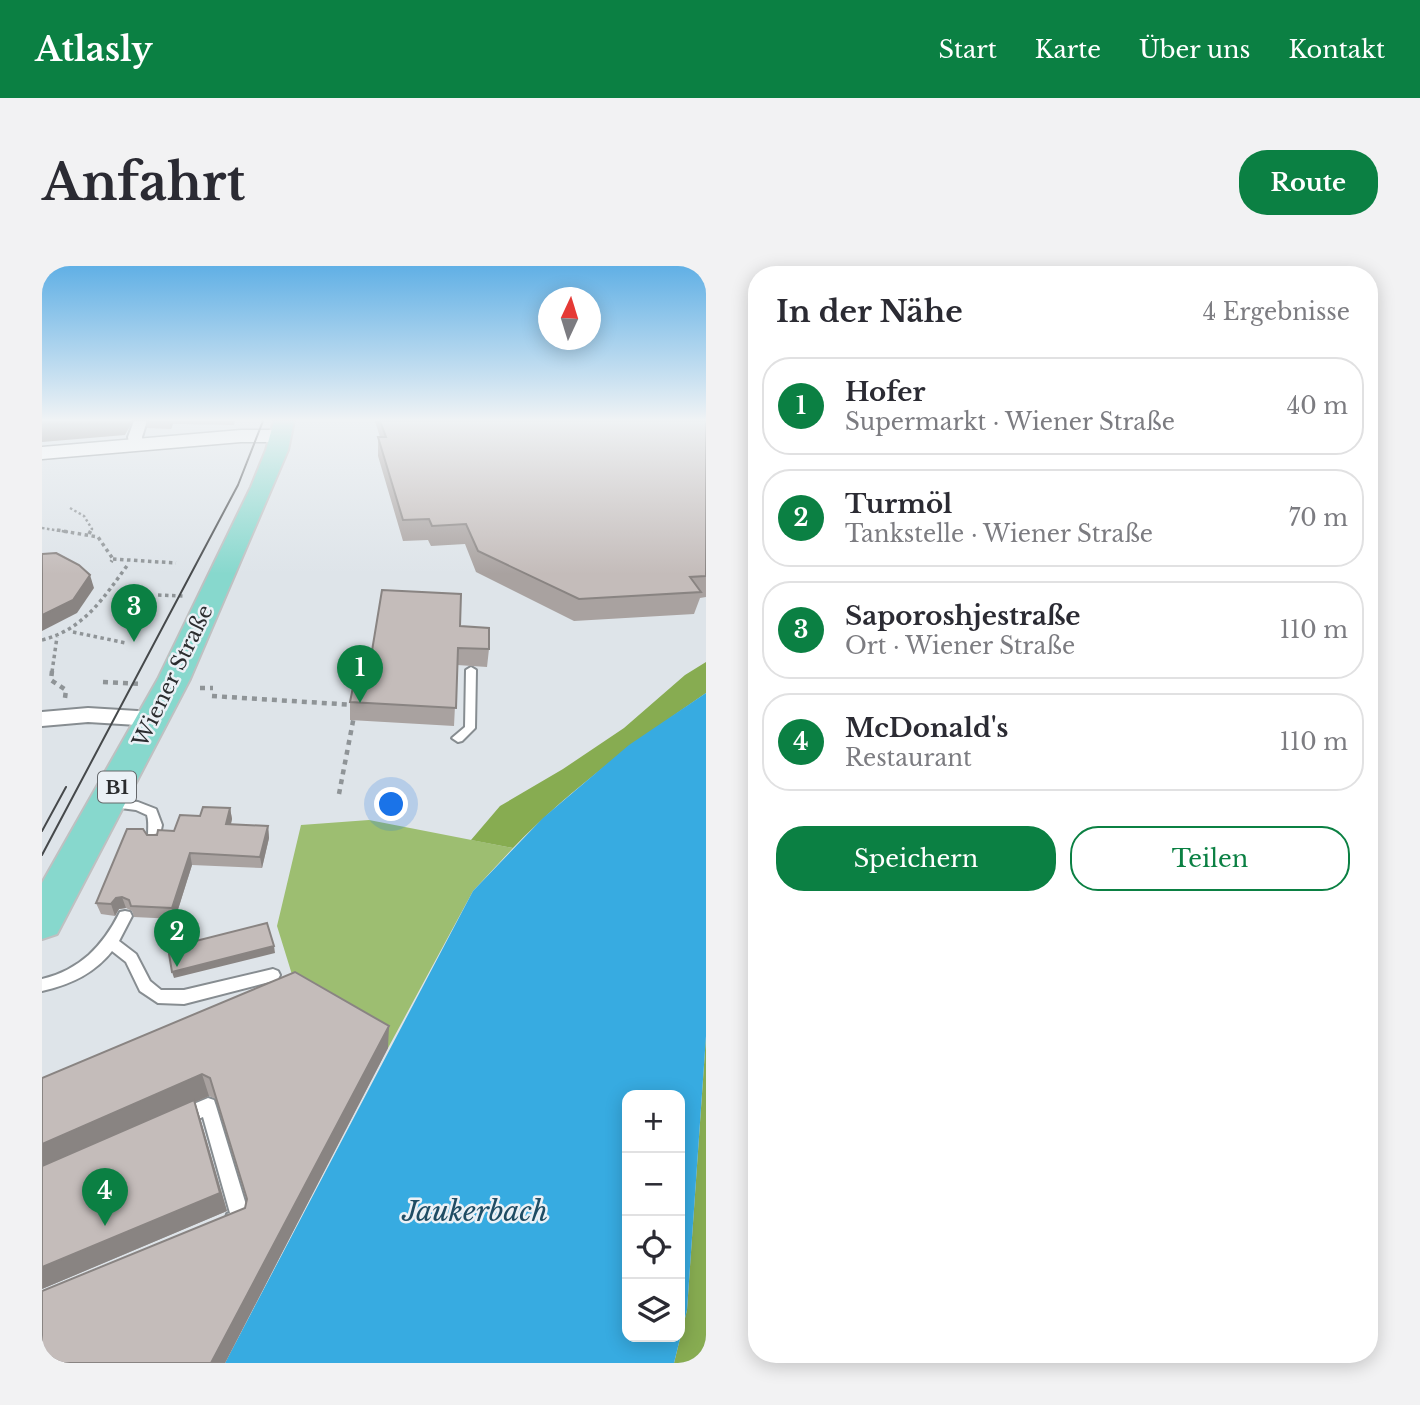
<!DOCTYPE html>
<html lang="de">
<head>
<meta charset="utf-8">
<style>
  body { margin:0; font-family:"Libre Baskerville",serif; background:#f2f2f3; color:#2b2b33 }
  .controls { position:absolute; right:21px; bottom:21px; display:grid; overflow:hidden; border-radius:14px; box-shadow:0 4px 18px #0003 }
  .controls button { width:63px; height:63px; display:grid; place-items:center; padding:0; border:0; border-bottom:2px solid #e1e1e2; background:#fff; color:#2b2b33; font:35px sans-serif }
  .compass { position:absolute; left:496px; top:21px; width:63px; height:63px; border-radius:50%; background:#fff; box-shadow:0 4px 18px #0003; rotate:4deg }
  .you { position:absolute; left:350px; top:539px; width:24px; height:24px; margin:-18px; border:5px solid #fff; border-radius:50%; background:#1a73e8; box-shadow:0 0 0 10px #1a73e833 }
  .badge { display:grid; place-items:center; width:46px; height:46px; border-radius:50%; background:#0b8043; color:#fff; font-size:23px; font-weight:700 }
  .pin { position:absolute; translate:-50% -58px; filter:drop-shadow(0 2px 4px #0008) }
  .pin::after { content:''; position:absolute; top:37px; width:24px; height:21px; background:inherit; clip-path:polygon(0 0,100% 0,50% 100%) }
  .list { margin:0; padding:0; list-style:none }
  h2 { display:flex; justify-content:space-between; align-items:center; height:91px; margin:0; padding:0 28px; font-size:30px }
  h2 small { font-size:23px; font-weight:400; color:#7c7c81 }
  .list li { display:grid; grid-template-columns:46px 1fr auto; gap:21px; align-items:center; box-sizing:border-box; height:98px; margin:0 14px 14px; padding:0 14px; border:2px solid #e1e1e2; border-radius:28px }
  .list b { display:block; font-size:26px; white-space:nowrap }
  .list p { margin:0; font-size:23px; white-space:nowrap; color:#7c7c81 }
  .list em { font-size:23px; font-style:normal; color:#7c7c81 }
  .actions { display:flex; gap:14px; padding:21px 28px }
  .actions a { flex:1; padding:16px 0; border:2px solid #0b8043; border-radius:28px; text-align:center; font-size:24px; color:#0b8043 }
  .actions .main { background:#0b8043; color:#fff }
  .icon { flex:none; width:38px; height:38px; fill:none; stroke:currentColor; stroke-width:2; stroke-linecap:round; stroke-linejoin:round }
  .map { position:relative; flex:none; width:664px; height:1097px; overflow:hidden; border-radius:28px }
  header { display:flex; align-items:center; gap:42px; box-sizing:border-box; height:98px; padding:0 35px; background:#0b8043; color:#fff }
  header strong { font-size:33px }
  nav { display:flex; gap:38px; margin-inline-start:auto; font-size:24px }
  .intro { display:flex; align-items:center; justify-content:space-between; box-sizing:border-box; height:168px; padding:0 42px }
  h1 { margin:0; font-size:49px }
  .button { padding:18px 32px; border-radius:28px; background:#0b8043; color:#fff; font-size:24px; font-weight:700 }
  main { display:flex; gap:42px; padding:0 42px }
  aside { flex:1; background:#fff; border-radius:28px; box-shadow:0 4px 18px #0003 }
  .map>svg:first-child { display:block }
  .green { fill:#9dbe71 }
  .forest { fill:#87ac51 }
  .water { fill:#37abe1; fill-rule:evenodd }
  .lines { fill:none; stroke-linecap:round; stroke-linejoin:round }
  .service-casing { stroke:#878d91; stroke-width:4 }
  .minor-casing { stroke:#878d91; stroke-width:4 }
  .secondary-casing { stroke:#878d91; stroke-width:3 }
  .primary-casing { stroke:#bfc0c1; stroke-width:4 }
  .path-far2 { stroke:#8f9497; stroke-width:2.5; stroke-dasharray:2.5 2.5; stroke-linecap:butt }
  .path-far1 { stroke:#8f9497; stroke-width:3.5; stroke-dasharray:3.5 3.5; stroke-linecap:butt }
  .path { stroke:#8f9497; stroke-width:4.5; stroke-dasharray:5 5; stroke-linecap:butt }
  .service { fill:#fff; fill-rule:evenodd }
  .minor { fill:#fff; fill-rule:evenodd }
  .secondary { fill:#fff; fill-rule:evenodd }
  .primary { fill:#87d8cd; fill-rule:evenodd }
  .tram { stroke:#46494b; stroke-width:2 }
  .wall { fill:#a9a2a0 }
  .shaded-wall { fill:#898482 }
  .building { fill:#c4bcba; stroke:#898482; stroke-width:2 }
  .labels { text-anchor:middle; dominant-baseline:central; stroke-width:5; stroke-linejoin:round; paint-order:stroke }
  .shield { fill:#ebf1f6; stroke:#65686b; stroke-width:2 }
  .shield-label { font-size:19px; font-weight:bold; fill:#2b2d2f }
  .street-label { font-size:21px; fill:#2b2d2f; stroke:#ebf1f6 }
  .near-water-label { font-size:28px; font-style:italic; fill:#1f4d64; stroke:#ebf1f6 }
</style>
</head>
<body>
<header>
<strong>Atlasly</strong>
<nav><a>Start</a><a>Karte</a><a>Über uns</a><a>Kontakt</a></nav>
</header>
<div class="intro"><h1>Anfahrt</h1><a class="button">Route</a></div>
<main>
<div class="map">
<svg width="664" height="1097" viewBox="0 0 664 1097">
  <rect width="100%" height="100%" fill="#dee4e9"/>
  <path class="green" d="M327 554 471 582 431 625 346 782 256 728 235 660 259 559Z"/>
  <g class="forest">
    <path d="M664 396V427C596 474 529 522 471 582L429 574 458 540 521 503 582 462 643 409Z"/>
    <path d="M664 770V1097H632L645 1044Z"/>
  </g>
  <path class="water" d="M664 427V770L645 1044 632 1097H183L431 625 501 552 587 479ZM585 829H638V1071H585Z"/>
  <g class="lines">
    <defs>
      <g id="service">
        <path d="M429 401 434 404 433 462 420 475 416 476 410 472 423 461 424 404Z"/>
        <path d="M67 533 96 536 114 543 120 559 116 578H108C104 571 108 559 105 549L94 544 63 540 61 537 63 534Z"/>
        <path d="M83 645 88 646 90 650 77 675 94 688 108 715 119 724H142L231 703 236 705 238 709 236 713 231 715 142 738 116 737 98 725 84 696 70 685C52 708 27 719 0 725V713C38 704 61 680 78 646Z"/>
        <path d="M166 832 172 834 174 840 208 952 206 959 192 964 185 962 183 955 185 948 188 947 161 851 141 859 135 857 133 851 135 845Z"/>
      </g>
      <g id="minor">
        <path d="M92 155H105L100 171 101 179 94 183 87 179 86 171Z"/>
        <path d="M46 442 112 446 120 448 124 453 120 458 112 460 46 456 0 460V446Z"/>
      </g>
      <path id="secondary" d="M199 164H238L248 170 238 176H199L0 193V181Z"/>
      <path id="primary" d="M232 155H252L246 184 148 413 15 668 0 673V617L116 413 209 221 224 184Z"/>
    </defs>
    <use href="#service" class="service-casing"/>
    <use href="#minor" class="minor-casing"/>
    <use href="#secondary" class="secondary-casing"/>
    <use href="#primary" class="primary-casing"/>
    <g class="path-far2">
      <path d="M28 242 42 250 50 263 48 266"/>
      <path d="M0 262 26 266"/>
    </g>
    <g class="path-far1">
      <path d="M15 264 56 271 71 293 69 296"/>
      <path d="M47 268 49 264"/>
      <path d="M71 293 134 297"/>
      <path d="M116 329 143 330"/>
      <path d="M31 366 84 377"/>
      <path d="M0 374C43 363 62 331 87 297"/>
      <path d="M10 406 15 371"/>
    </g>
    <g class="path">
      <path d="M10 405 9 414 24 424 23 432"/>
      <path d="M61 416 100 418"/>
      <path d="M158 422H171"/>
      <path d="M170 430 313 439"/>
      <path d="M297 528 312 450"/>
    </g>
    <use href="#service" class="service"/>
    <use href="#minor" class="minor"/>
    <use href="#secondary" class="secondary"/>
    <use href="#primary" class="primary"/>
    <g class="tram">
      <path d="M0 565 24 521"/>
      <path d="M0 589 196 219 221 155"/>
    </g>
  </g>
  <g class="wall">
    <path d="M104 155H193L192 159 131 158 129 163 105 162Z"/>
    <path d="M333 155H664V331L658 332 652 348 532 355 434 306 423 278 389 280 386 274 361 275 336 190V171H338Z"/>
    <path d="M418 360 447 383 445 401 415 399 412 460 308 454V436L329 391Z"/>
    <path d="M188 542 190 553 189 558 226 560 227 572 220 602 150 599 133 653 92 651 90 645 84 642 77 643 73 650 59 648 54 637 105 569 132 565 158 550Z"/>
    <path d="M346 782 183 1097H0L203 942 205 933 174 833 167 830 153 836 159 855 185 945 0 1023V812Z"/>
  </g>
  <g class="shaded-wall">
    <path d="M0 155H91L83 169 0 176Z"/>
    <path d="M127 155H131V158L129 163Z"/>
    <path d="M48 309 52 322 35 347 0 365V349Z"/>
    <path d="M188 542 190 553 186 569 184 558Z"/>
    <path d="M226 560 227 572 220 602 218 591Z"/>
    <path d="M148 587 150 599 133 653 130 642Z"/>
    <path d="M80 631 84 642 77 643 73 650 69 638 74 632Z"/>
    <path d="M232 680 233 687 132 712 130 706Z"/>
    <path d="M347 760 346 782 183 1097H169Z"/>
    <path d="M160 808 167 830 153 836 159 855 185 945 0 1023V878Z"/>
  </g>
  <g class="building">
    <path d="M338 155H664V310L648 311 659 326 537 333 436 285 424 258 390 260 387 253 361 254 336 171H344Z"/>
    <path d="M14 287 37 299 48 309 31 334 0 349V288Z"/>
    <path d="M340 324 419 328 418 360 447 362V383L416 382 414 442 308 436 317 391H329Z"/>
    <path d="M161 541 188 542 184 558 226 560 218 591 148 587 130 642 89 640 87 634 80 631 74 632 69 638 54 637 85 563H101L105 569H115L116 564 132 565 138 549 158 550Z"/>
    <path d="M225 657 232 680 130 706 126 682Z"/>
    <path d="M253 706 347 760 169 1097H0V1025L203 942 205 933 168 812 160 808 0 878V812Z"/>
    <path d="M152 834 178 927 0 1001V900Z"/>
  </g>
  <linearGradient id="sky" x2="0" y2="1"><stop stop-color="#61b0e5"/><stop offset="0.5" stop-color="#f0f3f5"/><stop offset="1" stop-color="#f0f3f5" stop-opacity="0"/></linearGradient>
  <rect width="664" height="308" fill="url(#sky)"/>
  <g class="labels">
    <rect class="shield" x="56" y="505.5" width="38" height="31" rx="5"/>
    <g class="shield-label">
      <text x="75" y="521">B1</text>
    </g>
    <g class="street-label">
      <text transform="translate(131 410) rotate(-64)">Wiener Straße</text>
    </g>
    <g class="near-water-label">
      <text x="433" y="945">Jaukerbach</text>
    </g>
  </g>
</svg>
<div class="controls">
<button>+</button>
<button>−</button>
<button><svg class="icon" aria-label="locate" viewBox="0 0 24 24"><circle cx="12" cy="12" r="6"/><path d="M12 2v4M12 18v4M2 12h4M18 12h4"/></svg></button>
<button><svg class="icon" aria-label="layers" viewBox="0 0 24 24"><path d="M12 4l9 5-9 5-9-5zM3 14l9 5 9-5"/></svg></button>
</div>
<svg class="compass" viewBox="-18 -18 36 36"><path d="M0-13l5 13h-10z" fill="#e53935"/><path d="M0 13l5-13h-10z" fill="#7c7c81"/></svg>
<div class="you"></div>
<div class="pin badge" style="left:318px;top:437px">1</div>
<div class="pin badge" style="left:135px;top:701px">2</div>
<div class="pin badge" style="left:92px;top:376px">3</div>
<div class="pin badge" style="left:63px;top:960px">4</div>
</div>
<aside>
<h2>In der Nähe<small>4 Ergebnisse</small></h2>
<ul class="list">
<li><span class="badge">1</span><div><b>Hofer</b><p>Supermarkt · Wiener Straße</p></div><em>40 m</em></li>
<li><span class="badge">2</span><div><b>Turmöl</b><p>Tankstelle · Wiener Straße</p></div><em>70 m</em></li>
<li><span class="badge">3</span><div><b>Saporoshjestraße</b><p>Ort · Wiener Straße</p></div><em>110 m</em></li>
<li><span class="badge">4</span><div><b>McDonald's</b><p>Restaurant</p></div><em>110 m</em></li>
</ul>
<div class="actions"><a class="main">Speichern</a><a>Teilen</a></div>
</aside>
</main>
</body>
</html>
